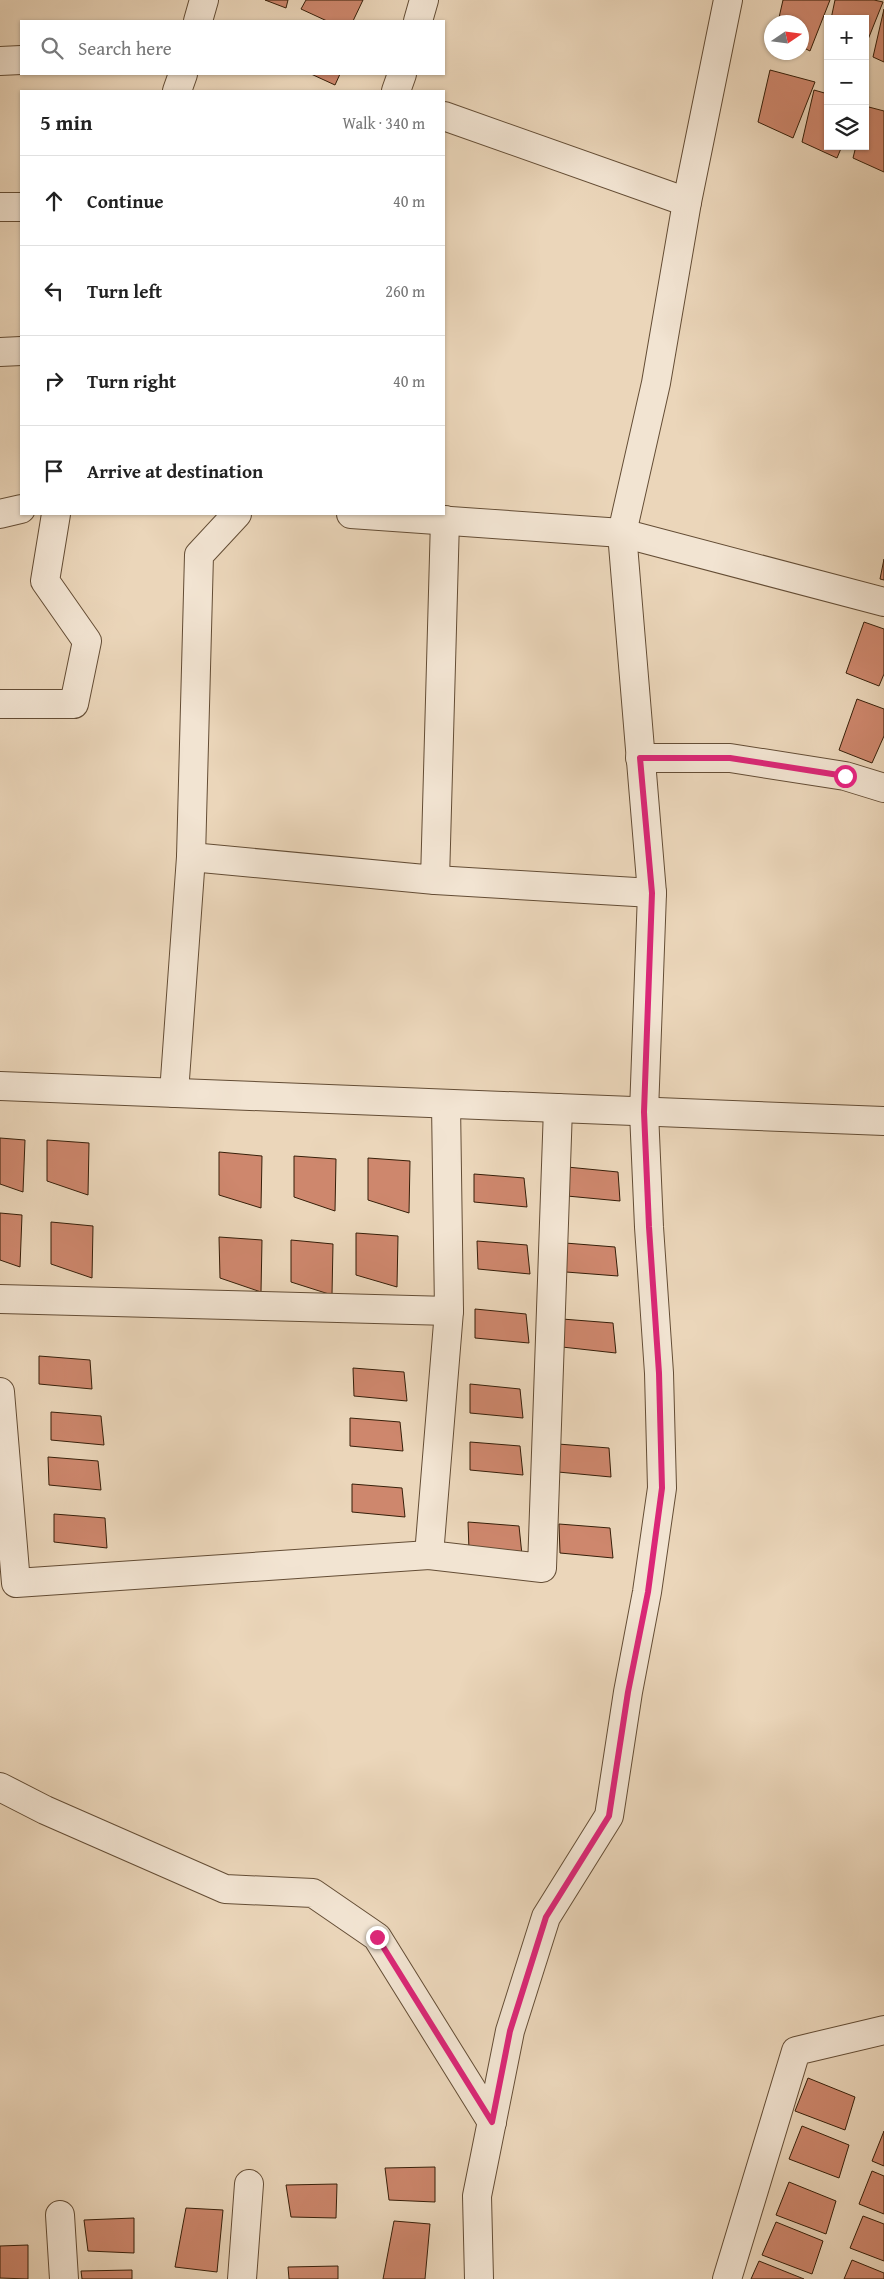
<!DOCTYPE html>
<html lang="en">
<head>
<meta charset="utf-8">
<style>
  body { margin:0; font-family:"Gentium Book Plus",serif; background:#f6f6f6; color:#222 }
  .controls { position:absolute; right:15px; top:15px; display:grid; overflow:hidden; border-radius:0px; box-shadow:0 1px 4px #0004 }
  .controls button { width:45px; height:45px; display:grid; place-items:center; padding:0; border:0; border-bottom:1px solid #e0e0e0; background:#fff; color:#222; font:25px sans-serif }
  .compass { position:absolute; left:764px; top:15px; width:45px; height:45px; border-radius:50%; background:#fff; box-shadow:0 1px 4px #0004; rotate:77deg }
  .stop { position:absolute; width:15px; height:15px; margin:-11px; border:4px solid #db2777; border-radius:50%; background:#fff }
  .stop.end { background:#db2777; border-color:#fff; box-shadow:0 1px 5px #0008 }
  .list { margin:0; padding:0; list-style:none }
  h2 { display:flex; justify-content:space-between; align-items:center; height:65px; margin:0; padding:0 20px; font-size:21px }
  h2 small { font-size:16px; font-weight:400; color:#767676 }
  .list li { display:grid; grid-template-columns:32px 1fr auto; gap:15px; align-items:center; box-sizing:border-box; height:90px; padding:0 20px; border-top:1px solid #e0e0e0 }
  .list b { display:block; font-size:19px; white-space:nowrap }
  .list em { font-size:16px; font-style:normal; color:#767676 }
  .icon { flex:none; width:28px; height:28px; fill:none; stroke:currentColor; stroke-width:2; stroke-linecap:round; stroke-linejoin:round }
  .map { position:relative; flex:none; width:884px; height:2279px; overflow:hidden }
  .search { position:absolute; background:#fff; box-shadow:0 1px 4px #0004; left:20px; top:20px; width:425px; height:55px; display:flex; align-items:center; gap:12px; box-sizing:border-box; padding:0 18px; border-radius:0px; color:#767676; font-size:19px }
  .panel { position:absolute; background:#fff; box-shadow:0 1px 4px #0004; left:20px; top:90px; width:425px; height:425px; border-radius:0px }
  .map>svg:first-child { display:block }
  .building { fill:#ce876d; stroke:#371f09 }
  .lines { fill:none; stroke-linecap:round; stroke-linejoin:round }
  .minor-casing { stroke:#644d35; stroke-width:30 }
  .minor { stroke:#f2e4d2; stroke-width:28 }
  .route { stroke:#db2777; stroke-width:6 }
</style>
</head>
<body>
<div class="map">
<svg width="884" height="2279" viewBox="0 0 884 2279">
  <rect width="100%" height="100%" fill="#ebd6ba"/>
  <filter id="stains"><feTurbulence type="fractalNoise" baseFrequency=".004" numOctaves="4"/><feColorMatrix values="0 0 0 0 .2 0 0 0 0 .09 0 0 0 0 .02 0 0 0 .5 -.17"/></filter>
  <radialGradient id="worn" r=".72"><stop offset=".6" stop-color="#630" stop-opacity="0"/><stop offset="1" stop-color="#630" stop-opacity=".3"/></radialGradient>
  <g class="building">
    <path d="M265 0H288L286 8Z"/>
    <path d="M306 0H363L353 21H327L301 9Z"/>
    <path d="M783 0H830L810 51 802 47V22H778Z"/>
    <path d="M835 0H874L883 2 865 47V19H831Z"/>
    <path d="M884 9V62L873 57Z"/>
    <path d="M770 70 815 82 793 138 758 122Z"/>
    <path d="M311 74H340L335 85Z"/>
    <path d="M814 90 828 94V146H842L837 158 802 142Z"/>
    <path d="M865 106 884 111V172L853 158 856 146H865Z"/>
    <path d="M884 559V580L880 579Z"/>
    <path d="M864 622 884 629V674L879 686 846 673Z"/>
    <path d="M857 699 884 709V736L872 763 839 750Z"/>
    <path d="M0 1138 25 1140 23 1192 0 1184Z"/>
    <path d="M47 1140 89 1143 88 1195 47 1181Z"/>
    <path d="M219 1152 262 1156 261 1208 219 1195Z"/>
    <path d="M294 1156 336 1159 335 1211 294 1197Z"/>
    <path d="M368 1158 410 1161 409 1213 368 1200Z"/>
    <path d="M567 1167 618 1172 620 1201 567 1196Z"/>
    <path d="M474 1174 524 1178 527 1207 474 1202Z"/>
    <path d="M0 1213 22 1215 20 1267 0 1260Z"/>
    <path d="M51 1222 93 1226 92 1278 51 1264Z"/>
    <path d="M356 1233 398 1236 397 1287 356 1275Z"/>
    <path d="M219 1237 262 1240 261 1292 220 1278Z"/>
    <path d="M291 1240 333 1244 332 1295 291 1282Z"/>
    <path d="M477 1241 527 1245 530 1274 478 1269Z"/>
    <path d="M565 1243 615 1247 618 1276 566 1272Z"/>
    <path d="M475 1309 526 1314 529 1343 475 1338Z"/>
    <path d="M562 1319 613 1323 616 1353 562 1347Z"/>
    <path d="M39 1356 90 1360 92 1389 39 1384Z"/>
    <path d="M353 1368 404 1372 407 1401 354 1396Z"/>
    <path d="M470 1384 520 1389 523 1418 470 1413Z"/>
    <path d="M51 1412 101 1416 104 1445 51 1440Z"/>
    <path d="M350 1418 400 1422 403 1451 350 1446Z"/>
    <path d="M470 1442 520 1446 523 1475 470 1470Z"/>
    <path d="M558 1444 609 1448 611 1477 558 1472Z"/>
    <path d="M48 1457 98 1461 101 1490 49 1485Z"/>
    <path d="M352 1484 402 1488 405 1517 352 1512Z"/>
    <path d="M54 1514 105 1518 107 1548 54 1542Z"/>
    <path d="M468 1522 519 1526 522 1555 469 1550Z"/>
    <path d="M559 1524 610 1528 613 1558 560 1553Z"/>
    <path d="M808 2078 855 2097 845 2130 795 2111Z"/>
    <path d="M802 2126 849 2145 839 2178 789 2159Z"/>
    <path d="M884 2131V2166L872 2161Z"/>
    <path d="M435 2167V2202L389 2200 385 2168Z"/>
    <path d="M872 2171 884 2176V2214L859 2204Z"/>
    <path d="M789 2182 836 2201 826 2234 776 2215Z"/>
    <path d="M337 2184 336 2218 291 2217 286 2185Z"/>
    <path d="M186 2208 223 2210 217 2272 175 2267Z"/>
    <path d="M863 2216 884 2224V2261L850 2248Z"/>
    <path d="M134 2218V2253L88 2251 84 2220Z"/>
    <path d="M394 2221 430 2224 425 2279H383Z"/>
    <path d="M776 2222 823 2241 812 2274 762 2255Z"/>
    <path d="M28 2245V2279L0 2278V2246Z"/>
    <path d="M852 2260 884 2273V2279H844Z"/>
    <path d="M759 2261 804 2279H751Z"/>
    <path d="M338 2266V2279H289L288 2267Z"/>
    <path d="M132 2270V2279H82L81 2271Z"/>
  </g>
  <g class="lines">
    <defs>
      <g id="minor">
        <path d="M198 21 204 0"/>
        <path d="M418 21 424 0"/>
        <path d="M0 61 21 60"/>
        <path d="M177 91 183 74"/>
        <path d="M396 91 402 74"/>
        <path d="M444 116 687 202"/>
        <path d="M0 207H21"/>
        <path d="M0 352 21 351"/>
        <path d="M0 514 21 509"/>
        <path d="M351 514 622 533 884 602"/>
        <path d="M0 704H74L87 641 45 581 56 514"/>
        <path d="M640 758H730L845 776 884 788"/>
        <path d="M191 857 435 880 445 520"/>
        <path d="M435 880 652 893"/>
        <path d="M0 1086 884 1121"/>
        <path d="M174 1093 191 857 199 555 237 514"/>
        <path d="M446 1104 449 1311 429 1555 542 1568 558 1108"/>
        <path d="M0 1299 449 1311"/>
        <path d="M0 1392 16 1583 429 1555"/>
        <path d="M0 1787 45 1810 225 1889 313 1893 377 1937 492 2122"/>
        <path d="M60 2215 64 2279"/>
        <path d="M242 2279 249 2184"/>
        <path d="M479 2279 477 2196 510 2031 546 1917 609 1816 628 1692 647 1592 662 1488 659 1373 649 1227 644 1112 652 893 622 533 656 383 687 202 728 0"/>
        <path d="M727 2279 796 2051 884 2030"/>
      </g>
    </defs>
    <use href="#minor" class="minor-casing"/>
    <use href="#minor" class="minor"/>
  </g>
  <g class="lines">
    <path class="route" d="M377 1937 492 2122 510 2031 546 1917 609 1816 628 1692 648 1592 662 1488 659 1373 649 1227 644 1112 652 893 640 758H730L845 776"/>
  </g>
  <rect width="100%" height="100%" filter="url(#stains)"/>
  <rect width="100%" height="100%" fill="url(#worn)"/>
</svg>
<div class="controls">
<button>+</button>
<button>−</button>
<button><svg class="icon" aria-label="layers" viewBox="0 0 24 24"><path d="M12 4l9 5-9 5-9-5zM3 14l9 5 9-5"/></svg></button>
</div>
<svg class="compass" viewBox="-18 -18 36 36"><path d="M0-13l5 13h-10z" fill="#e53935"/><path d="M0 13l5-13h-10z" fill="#767676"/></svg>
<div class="stop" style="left:845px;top:776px"></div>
<div class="stop end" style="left:377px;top:1937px"></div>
<div class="search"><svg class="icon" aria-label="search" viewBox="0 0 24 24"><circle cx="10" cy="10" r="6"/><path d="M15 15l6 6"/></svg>Search here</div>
<section class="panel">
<h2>5 min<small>Walk · 340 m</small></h2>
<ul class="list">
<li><svg class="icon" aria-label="ahead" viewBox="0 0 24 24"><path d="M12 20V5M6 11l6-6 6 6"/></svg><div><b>Continue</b></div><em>40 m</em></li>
<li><svg class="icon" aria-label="left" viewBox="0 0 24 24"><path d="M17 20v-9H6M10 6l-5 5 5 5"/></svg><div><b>Turn left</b></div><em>260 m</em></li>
<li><svg class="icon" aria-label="right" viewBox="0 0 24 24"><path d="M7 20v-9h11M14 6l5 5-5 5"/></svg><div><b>Turn right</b></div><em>40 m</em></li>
<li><svg class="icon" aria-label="arrive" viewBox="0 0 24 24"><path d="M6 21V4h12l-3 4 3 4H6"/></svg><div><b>Arrive at destination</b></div></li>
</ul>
</section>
</div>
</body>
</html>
